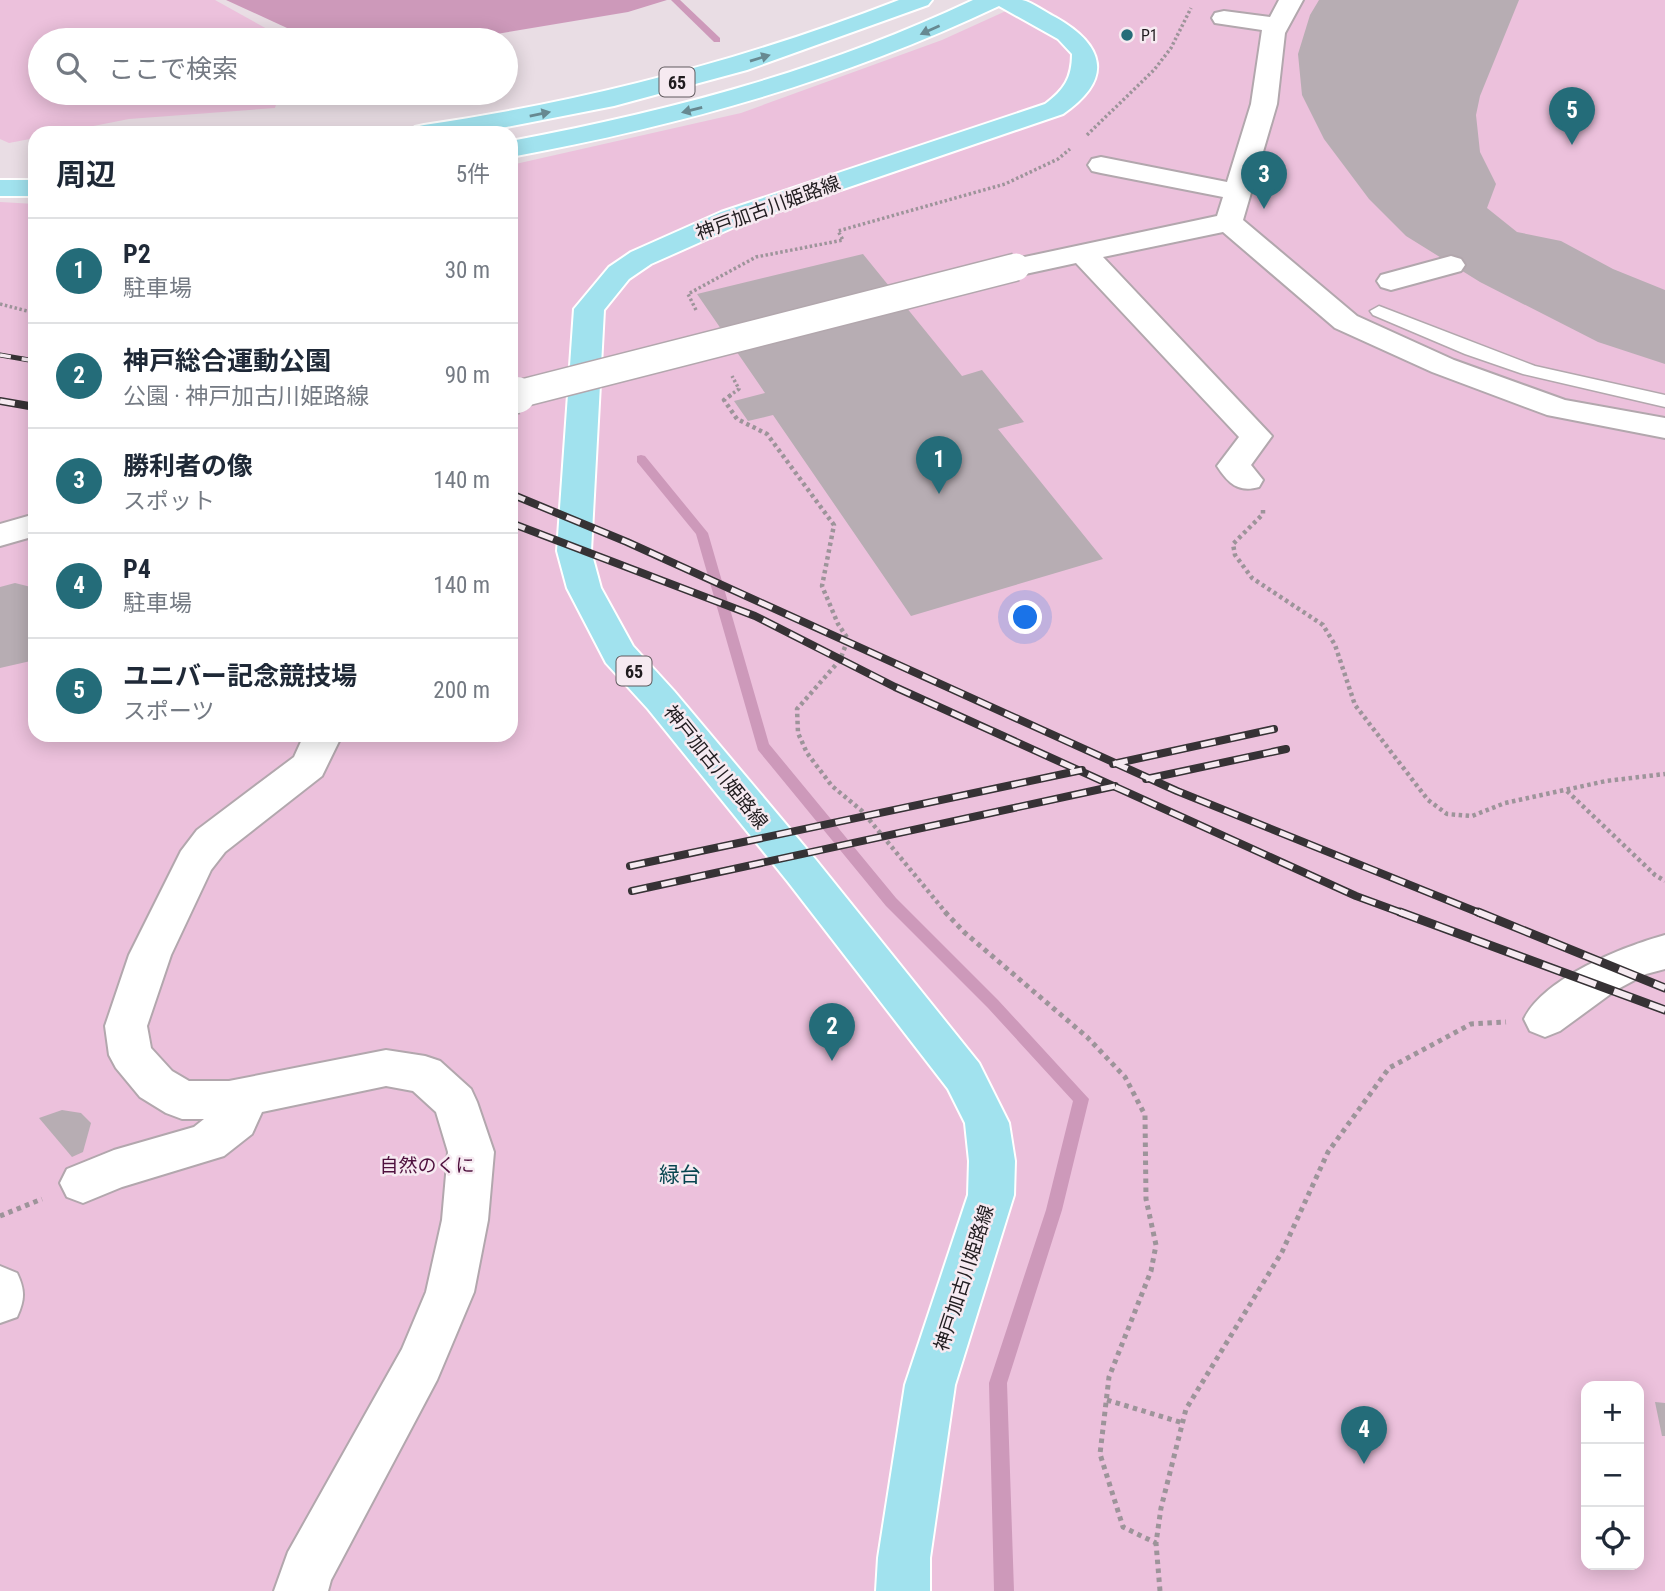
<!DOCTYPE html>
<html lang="ja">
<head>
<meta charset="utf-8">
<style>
  body { margin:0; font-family:"Roboto Condensed","Noto Sans JP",sans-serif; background:#f2f2f3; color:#1f2937 }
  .controls { position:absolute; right:21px; bottom:21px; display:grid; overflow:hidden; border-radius:14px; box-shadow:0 4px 18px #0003 }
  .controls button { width:63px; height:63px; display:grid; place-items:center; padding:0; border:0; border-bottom:2px solid #e0e1e3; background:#fff; color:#1f2937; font:35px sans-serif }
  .you { position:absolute; left:1026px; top:618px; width:24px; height:24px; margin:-18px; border:5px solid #fff; border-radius:50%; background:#1a73e8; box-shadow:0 0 0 10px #1a73e833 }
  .badge { display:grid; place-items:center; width:46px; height:46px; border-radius:50%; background:#246c79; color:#fff; font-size:23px; font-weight:700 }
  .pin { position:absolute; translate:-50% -58px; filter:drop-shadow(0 2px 4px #0008) }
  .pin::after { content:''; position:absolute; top:37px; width:24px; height:21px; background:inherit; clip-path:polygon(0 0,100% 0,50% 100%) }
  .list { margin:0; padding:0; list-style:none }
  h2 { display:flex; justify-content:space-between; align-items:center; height:91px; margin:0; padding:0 28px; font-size:30px }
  h2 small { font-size:23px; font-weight:400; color:#747a83 }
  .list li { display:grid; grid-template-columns:46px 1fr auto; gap:21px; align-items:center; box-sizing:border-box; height:105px; padding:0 28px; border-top:2px solid #e0e1e3 }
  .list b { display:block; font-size:26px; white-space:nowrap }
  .list p { margin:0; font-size:23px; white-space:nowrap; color:#747a83 }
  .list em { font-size:23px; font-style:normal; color:#747a83 }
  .icon { flex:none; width:38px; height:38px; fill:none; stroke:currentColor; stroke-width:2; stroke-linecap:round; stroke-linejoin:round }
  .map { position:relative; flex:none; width:1665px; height:1591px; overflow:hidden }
  .search { position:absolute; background:#fff; box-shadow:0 4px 18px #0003; left:28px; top:28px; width:490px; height:77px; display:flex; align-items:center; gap:18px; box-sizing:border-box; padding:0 24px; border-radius:38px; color:#747a83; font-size:26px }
  .panel { position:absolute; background:#fff; box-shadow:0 4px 18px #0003; left:28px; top:126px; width:490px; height:616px; border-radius:21px }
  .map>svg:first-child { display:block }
  .green { fill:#ecc1dc; fill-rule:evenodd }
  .water { fill:#cd99ba }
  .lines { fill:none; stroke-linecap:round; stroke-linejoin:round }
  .stream { fill:#cd99ba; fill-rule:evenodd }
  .building { fill:#b7adb3 }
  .lane-casing { stroke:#b2a7ad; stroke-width:3 }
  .street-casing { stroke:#b2a7ad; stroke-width:4 }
  .primary-casing { stroke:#fff; stroke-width:4 }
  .path-far2 { stroke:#9d949a; stroke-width:3.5; stroke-dasharray:2.5 2.5; stroke-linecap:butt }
  .path-far1 { stroke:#9d949a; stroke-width:4.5; stroke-dasharray:3.5 3.5; stroke-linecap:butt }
  .path { stroke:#9d949a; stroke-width:5; stroke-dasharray:4.5 4.5; stroke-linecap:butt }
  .lane { fill:#fff; fill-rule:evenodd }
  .street { fill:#fff; fill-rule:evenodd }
  .primary { fill:#a1e2ee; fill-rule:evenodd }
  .rail-far2-casing { stroke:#363235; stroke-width:5 }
  .rail-far1-casing { stroke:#363235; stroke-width:8 }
  .rail-casing { stroke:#363235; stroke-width:9 }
  .rail-far2 { stroke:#f6eaf1; stroke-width:3.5; stroke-dasharray:11; stroke-linecap:butt }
  .rail-far1 { stroke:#f6eaf1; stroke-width:5; stroke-dasharray:15; stroke-linecap:butt }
  .rail { stroke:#f6eaf1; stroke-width:6; stroke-dasharray:19; stroke-linecap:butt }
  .street-bridge-far1-casing { stroke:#b2a7ad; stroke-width:30; stroke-linecap:butt }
  .street-bridge-casing { stroke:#b2a7ad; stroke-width:39; stroke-linecap:butt }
  .street-bridge-far1 { stroke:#fff; stroke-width:27 }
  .street-bridge { stroke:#fff; stroke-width:36 }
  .oneway { fill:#678991 }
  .poi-dot { fill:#246c79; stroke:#f6eaf1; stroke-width:2.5 }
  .labels { text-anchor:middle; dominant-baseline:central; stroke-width:5; stroke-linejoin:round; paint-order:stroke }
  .far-poi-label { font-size:16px; fill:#201c1f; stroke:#f6eaf1; text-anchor:start }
  .shield { fill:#f6eaf1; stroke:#605a5e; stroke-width:2 }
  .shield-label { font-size:18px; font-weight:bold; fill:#201c1f }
  .street-label { font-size:19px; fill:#201c1f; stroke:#f6eaf1 }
  .park-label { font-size:19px; fill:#4e113e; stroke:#f6eaf1 }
  .neighbourhood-label { font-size:21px; fill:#074550; stroke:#f6eaf1 }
</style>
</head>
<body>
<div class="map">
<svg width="1665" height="1591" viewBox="0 0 1665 1591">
  <rect width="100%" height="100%" fill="#e9dde4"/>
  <g class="green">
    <path d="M0 0H215L287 40H40V93H279L275 108 129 119 58 133H35V138L9 143 0 139Z"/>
    <path d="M1030 0H1665V1591H0V202L35 204V735H511V165L741 113 942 40ZM1586 1386H1639V1565H1586Z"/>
  </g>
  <path class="water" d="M226 0H667L628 12 461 40H313Z"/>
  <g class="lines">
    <g class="stream">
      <path d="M671 0H680L720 38V42H714Z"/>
      <path d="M641 455 645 456 708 533 769 744 896 898 998 1000 1089 1099 1062 1210 1007 1383 1014 1591H994L989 1383 1046 1210 1073 1101 988 1008 886 906 758 750 696 534 637 462V456Z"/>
    </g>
  </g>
  <g class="building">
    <path d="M1319 0H1519L1480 96 1476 115 1480 152 1496 184 1487 208 1517 232 1561 241 1613 269 1665 290V364L1598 342 1480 282 1406 236 1369 199 1324 139 1302 95 1298 54 1310 15Z"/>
    <path d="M863 254 962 376 982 370 1024 422 998 429 1103 559 911 616 773 415 748 421 734 401 765 393 697 294Z"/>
    <path d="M15 583 35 588V660L0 668V587Z"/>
    <path d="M62 1110 81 1113 91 1123 83 1152 72 1157 39 1118Z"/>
    <path d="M1655 1402 1665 1403V1436H1662Z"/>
  </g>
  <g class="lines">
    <defs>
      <path id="lane" d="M1379 306 1535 366 1665 395V407L1523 374 1465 354 1373 315 1370 311Z"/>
      <g id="street">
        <path d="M1279 0H1303L1285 33 1277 104 1243 220 1357 316 1454 360 1565 400 1665 418V438L1547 415 1432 372 1335 328 1223 232 1103 257 1272 436 1251 465 1263 480 1259 487C1238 493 1228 483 1217 466L1239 437 1076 263 1016 276 1006 273 1002 267 1006 261 1217 216 1223 197 1101 173 1092 171 1088 165 1092 159 1101 157 1227 182 1251 104 1262 30 1215 23 1212 18 1215 13 1224 11 1270 17Z"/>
        <path d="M1451 256 1461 259 1465 265 1461 271 1391 290 1381 287 1377 281 1381 275Z"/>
        <path d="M35 514V536L0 546V524Z"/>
        <path d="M304 735H342L322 776 225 852 211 870 171 955 147 1026 151 1048 172 1071 189 1081H229L386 1050 425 1056 440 1061 471 1089 477 1102 494 1152 488 1220 474 1292 437 1380 331 1580 328 1591H274L288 1552 402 1349 426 1292 442 1220 448 1152 436 1112 413 1091 386 1086 262 1112 252 1134 224 1156 122 1187 83 1203 67 1197 60 1183 67 1169 114 1150 194 1127 204 1119H182L166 1113 140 1097 116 1068 109 1055 105 1026 129 955 181 851 197 830 294 757Z"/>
        <path d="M1665 935V969L1646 974 1616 990 1560 1031 1545 1037 1530 1031 1524 1019C1544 978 1622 947 1665 935Z"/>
        <path d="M0 1266 17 1273C25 1290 25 1299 17 1317L0 1323Z"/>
      </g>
      <g id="primary">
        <path d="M899 0H932L928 5 747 70 614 106 476 133H411L415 127 424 125C588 101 744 60 899 0Z"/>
        <path d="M973 0C988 0 1006 0 1022 0 1032 2 1045 12 1055 17 1105 45 1114 79 1063 114L741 224 651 264 629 279 604 310 591 551 601 588 633 646 674 691 816 860 979 1063 1009 1123 1015 1161 1014 1195 955 1385 930 1558V1591H876L878 1558 905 1385 968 1195 969 1161 965 1123 948 1089 788 882 648 709 606 663 567 588 557 551 574 309 609 267 631 252 721 212 1045 104C1064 90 1072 78 1072 54L1058 39 999 6C841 81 682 125 511 157V141C671 111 825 70 973 0Z"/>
        <rect x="0" y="180" width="35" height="16"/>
      </g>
    </defs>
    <use href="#lane" class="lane-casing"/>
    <use href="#street" class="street-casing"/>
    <use href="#primary" class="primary-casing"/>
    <g class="path-far2">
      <path d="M1087 135 1154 70 1171 48 1191 8"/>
      <path d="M0 304 35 313"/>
      <path d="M696 310 688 294 756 257 843 240 838 231 1005 184 1058 159 1070 149"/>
      <path d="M729 396 739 389 732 376"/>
    </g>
    <g class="path-far1">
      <path d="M731 395 724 400 737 419 767 434 834 525 822 586 838 624 848 639 840 660 797 709 798 733 807 753 832 786 862 811 947 914"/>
      <path d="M1263 510V514L1233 544 1235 555 1252 578 1323 625 1335 645 1355 705 1428 800 1447 814 1472 816 1505 803 1606 781 1665 774"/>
      <path d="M1567 791 1655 875 1665 881"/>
    </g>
    <g class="path">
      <path d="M945 912 964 932 1087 1037 1125 1077 1145 1115 1146 1199 1156 1245 1151 1271 1109 1377 1100 1454 1123 1527 1156 1543"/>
      <path d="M0 1216 42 1199"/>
      <path d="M1107 1400 1183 1423"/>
      <path d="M1160 1591 1156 1543 1161 1508 1186 1409 1282 1252 1328 1152 1389 1068 1471 1024 1506 1022"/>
    </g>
    <use href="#lane" class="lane"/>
    <use href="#street" class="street"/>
    <use href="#primary" class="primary"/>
    <defs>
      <path id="rail-far2" d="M0 355 35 361"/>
      <g id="rail-far1">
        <path d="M0 401 35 407"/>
        <path d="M511 494 627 542 1177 791 1482 914"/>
        <path d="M511 523 755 616 895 687 1356 896 1405 914"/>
        <path d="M1113 764 1274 729"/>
        <path d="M1146 779 1286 749"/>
        <path d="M630 866 1082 770"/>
        <path d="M632 891 1115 786"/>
      </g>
      <g id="rail">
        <path d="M1400 912 1665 1010"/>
        <path d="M1478 912 1665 988"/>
      </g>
    </defs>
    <use href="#rail-far2" class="rail-far2-casing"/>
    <use href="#rail-far1" class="rail-far1-casing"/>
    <use href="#rail" class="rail-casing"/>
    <use href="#rail-far2" class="rail-far2"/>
    <use href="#rail-far1" class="rail-far1"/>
    <use href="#rail" class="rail"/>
    <defs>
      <path id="street-bridge-far1" d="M511 396 1016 267"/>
      <path id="street-bridge" d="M511 396 517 395"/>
    </defs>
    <use href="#street-bridge-far1" class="street-bridge-far1-casing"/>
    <use href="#street-bridge" class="street-bridge-casing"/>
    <use href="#street-bridge-far1" class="street-bridge-far1"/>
    <use href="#street-bridge" class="street-bridge"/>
  </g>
  <defs><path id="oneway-solid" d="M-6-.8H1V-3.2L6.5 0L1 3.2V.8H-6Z" transform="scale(1.75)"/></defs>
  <g class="oneway">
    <use href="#oneway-solid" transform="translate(930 30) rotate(156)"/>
    <use href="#oneway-solid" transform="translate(760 58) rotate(-17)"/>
    <use href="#oneway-solid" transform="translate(692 110) rotate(166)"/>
    <use href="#oneway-solid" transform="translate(540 114) rotate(-11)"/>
  </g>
  <circle class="poi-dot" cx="1127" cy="35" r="7"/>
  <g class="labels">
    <g class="far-poi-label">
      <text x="1141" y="35">P1</text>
    </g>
    <g class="shield">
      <rect x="659.5" y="67.5" width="35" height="29" rx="5"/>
      <rect x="616.5" y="656.5" width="35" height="29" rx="5"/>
    </g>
    <g class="shield-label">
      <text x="677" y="82">65</text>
      <text x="634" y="671">65</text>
    </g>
    <g class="street-label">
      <text transform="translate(768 208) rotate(-20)">神戸加古川姫路線</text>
      <text transform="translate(716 767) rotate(51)">神戸加古川姫路線</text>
      <text transform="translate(964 1278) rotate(-72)">神戸加古川姫路線</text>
    </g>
    <g class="park-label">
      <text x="427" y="1165">自然のくに</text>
    </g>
    <g class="neighbourhood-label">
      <text x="680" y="1175">緑台</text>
    </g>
  </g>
</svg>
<div class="controls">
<button>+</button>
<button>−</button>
<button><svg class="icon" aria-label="locate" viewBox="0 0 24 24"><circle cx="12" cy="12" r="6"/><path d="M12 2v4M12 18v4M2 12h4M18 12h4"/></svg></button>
</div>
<div class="you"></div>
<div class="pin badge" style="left:939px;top:494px">1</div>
<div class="pin badge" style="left:832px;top:1061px">2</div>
<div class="pin badge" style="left:1264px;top:209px">3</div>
<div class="pin badge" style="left:1364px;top:1464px">4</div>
<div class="pin badge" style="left:1572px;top:145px">5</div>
<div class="search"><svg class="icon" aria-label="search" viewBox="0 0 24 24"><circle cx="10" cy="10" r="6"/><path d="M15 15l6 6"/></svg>ここで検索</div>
<section class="panel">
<h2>周辺<small>5件</small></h2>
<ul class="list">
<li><span class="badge">1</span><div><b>P2</b><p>駐車場</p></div><em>30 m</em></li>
<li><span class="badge">2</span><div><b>神戸総合運動公園</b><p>公園 · 神戸加古川姫路線</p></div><em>90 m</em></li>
<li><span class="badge">3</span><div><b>勝利者の像</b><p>スポット</p></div><em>140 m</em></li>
<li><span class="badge">4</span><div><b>P4</b><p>駐車場</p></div><em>140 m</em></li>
<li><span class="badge">5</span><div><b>ユニバー記念競技場</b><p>スポーツ</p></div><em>200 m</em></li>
</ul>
</section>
</div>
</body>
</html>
